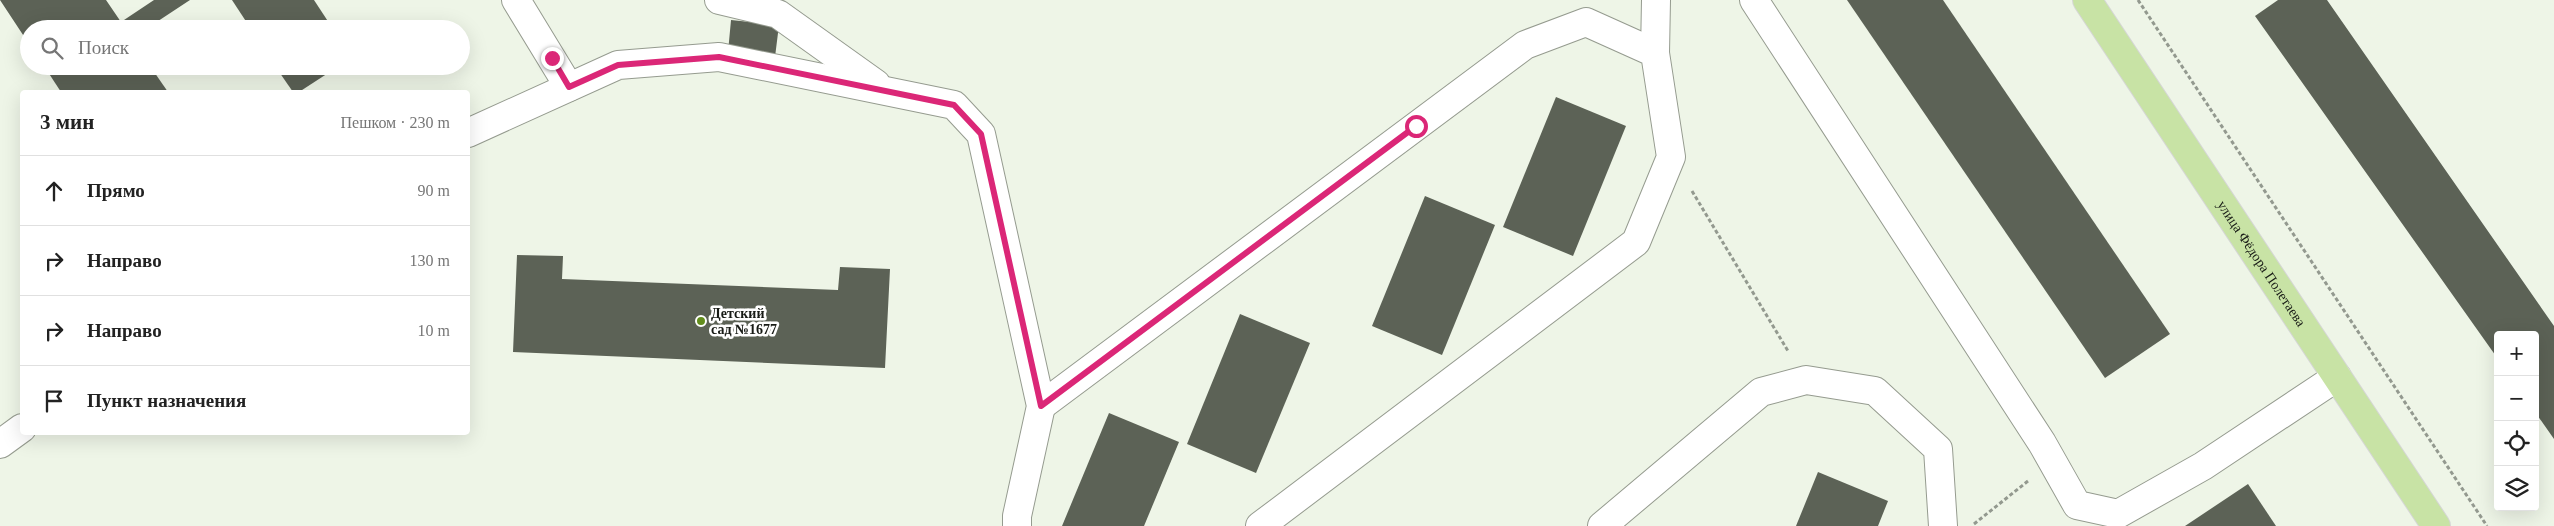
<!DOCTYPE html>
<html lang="ru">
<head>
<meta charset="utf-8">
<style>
  body { margin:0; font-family:"Times New Roman",serif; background:#f2f2f2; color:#222 }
  .controls { position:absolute; right:15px; bottom:15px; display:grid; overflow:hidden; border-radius:5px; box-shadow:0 5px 20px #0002 }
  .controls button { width:45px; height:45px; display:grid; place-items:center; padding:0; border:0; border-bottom:1px solid #e0e0e0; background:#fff; color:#222; font:25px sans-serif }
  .stop { position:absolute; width:15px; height:15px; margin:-11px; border:4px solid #db2777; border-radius:50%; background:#fff }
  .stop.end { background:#db2777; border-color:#fff; box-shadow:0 1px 5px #0008 }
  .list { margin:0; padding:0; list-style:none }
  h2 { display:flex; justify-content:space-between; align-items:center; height:65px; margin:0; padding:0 20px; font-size:21px }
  h2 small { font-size:16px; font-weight:400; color:#767676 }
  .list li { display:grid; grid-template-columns:32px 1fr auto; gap:15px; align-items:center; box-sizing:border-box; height:70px; padding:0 20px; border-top:1px solid #e0e0e0 }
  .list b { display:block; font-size:19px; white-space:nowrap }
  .list em { font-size:16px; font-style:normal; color:#767676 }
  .icon { flex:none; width:28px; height:28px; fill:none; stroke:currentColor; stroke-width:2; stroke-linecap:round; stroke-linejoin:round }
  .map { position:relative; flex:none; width:2554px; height:526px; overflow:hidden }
  .search { position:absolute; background:#fff; box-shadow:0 5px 20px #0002; left:20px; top:20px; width:450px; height:55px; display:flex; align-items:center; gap:12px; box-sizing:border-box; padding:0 18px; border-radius:28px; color:#767676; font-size:19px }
  .panel { position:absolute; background:#fff; box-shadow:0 5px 20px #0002; left:20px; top:90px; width:450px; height:345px; border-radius:5px }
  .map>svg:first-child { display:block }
  .building { fill:#5c6256 }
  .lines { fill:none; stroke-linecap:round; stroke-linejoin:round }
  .minor-casing { stroke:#959b8f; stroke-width:30 }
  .major-casing { stroke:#d5d6d5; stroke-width:30 }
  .path { stroke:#93998f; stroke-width:3; stroke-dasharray:4 2.5; stroke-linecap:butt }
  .minor { stroke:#fff; stroke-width:28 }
  .major { stroke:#c8e3a5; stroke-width:28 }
  .route { stroke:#db2777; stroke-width:6 }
  .poi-dot { fill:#628d1d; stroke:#fff; stroke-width:2 }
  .labels { text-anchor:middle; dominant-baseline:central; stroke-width:5; stroke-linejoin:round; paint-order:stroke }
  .street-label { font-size:14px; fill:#171a15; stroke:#fff }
  .poi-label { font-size:14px; font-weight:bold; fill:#171a15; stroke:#fff; text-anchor:start }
</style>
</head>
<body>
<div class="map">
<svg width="2554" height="526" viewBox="0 0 2554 526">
  <rect width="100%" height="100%" fill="#eef5e7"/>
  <g class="building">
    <path d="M0 0H106L121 22 154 0H190L146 29H29V44Z"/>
    <path d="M232 0H314L333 29H251Z"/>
    <path d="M1847 0H1943L2170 334 2105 378Z"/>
    <path d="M2278 0H2327L2554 326V439L2535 412V335H2498V359L2255 16Z"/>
    <path d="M731 20 779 25 775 57 728 52Z"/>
    <path d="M44 66H150L168 92H61Z"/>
    <path d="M275 66H339L299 92H293Z"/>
    <path d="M1556 97 1626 126 1573 256 1503 227Z"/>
    <path d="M1425 196 1495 225 1442 355 1372 326Z"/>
    <path d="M517 255 563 256 562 279 838 290 840 267 890 269 885 368 513 352Z"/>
    <path d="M1240 314 1310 343 1256 473 1187 444Z"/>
    <path d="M1109 413 1179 442 1144 526H1062Z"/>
    <path d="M1818 472 1888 501 1878 526H1796Z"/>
    <path d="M2248 484 2276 526H2185Z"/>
  </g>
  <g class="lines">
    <defs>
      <g id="minor">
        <path d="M516 0 569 87"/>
        <path d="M719 0 778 14 876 84"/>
        <path d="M1754 0 2042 443 2077 505 2118 514 2203 466 2337 377"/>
        <path d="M1655 53 1656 0"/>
        <path d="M468 133 618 65 719 57 954 105 981 134 1041 406 1017 516V526"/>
        <path d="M1041 406 1525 45 1586 22 1655 53 1671 157 1636 242 1260 526"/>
        <path d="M0 444 22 428"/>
        <path d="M1602 526 1761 392 1806 380 1875 391 1938 449 1943 526"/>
      </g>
      <g id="major">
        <path id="s1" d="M2087 0 2436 526"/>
      </g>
    </defs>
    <use href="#minor" class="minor-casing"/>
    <use href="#major" class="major-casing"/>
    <g class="path">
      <path d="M2138 0 2487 526"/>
      <path d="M1692 191 1788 351"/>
      <path d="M1974 524 2028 481"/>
    </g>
    <use href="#minor" class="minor"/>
    <use href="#major" class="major"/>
  </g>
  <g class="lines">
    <path class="route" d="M552 58 569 87 618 65 719 57 954 105 981 134 1041 406 1416 126"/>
  </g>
  <circle class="poi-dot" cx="701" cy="321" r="5"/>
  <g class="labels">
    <g class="street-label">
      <text stroke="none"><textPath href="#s1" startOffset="316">улица Фёдора Полетаева</textPath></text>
    </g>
    <g class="poi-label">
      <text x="711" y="313">Детский<tspan x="711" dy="16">сад №1677</tspan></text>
    </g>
  </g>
</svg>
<div class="controls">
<button>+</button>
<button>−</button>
<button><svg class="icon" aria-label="locate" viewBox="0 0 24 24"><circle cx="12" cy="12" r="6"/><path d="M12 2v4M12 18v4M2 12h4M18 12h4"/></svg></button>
<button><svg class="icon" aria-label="layers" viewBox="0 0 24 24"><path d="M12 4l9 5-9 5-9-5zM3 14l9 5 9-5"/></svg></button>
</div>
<div class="stop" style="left:1416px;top:126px"></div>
<div class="stop end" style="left:552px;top:58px"></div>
<div class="search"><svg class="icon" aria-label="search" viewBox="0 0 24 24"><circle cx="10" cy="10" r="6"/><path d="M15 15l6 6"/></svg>Поиск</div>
<section class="panel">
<h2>3 мин<small>Пешком · 230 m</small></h2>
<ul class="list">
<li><svg class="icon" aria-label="ahead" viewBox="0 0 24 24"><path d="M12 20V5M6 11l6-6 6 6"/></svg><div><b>Прямо</b></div><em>90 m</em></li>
<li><svg class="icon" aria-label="right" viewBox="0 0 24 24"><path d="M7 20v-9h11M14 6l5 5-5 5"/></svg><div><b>Направо</b></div><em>130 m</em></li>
<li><svg class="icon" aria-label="right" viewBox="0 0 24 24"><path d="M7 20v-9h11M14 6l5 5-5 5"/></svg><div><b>Направо</b></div><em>10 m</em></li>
<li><svg class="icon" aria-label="arrive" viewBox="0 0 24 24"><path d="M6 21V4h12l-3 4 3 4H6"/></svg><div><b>Пункт назначения</b></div></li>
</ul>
</section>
</div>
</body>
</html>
